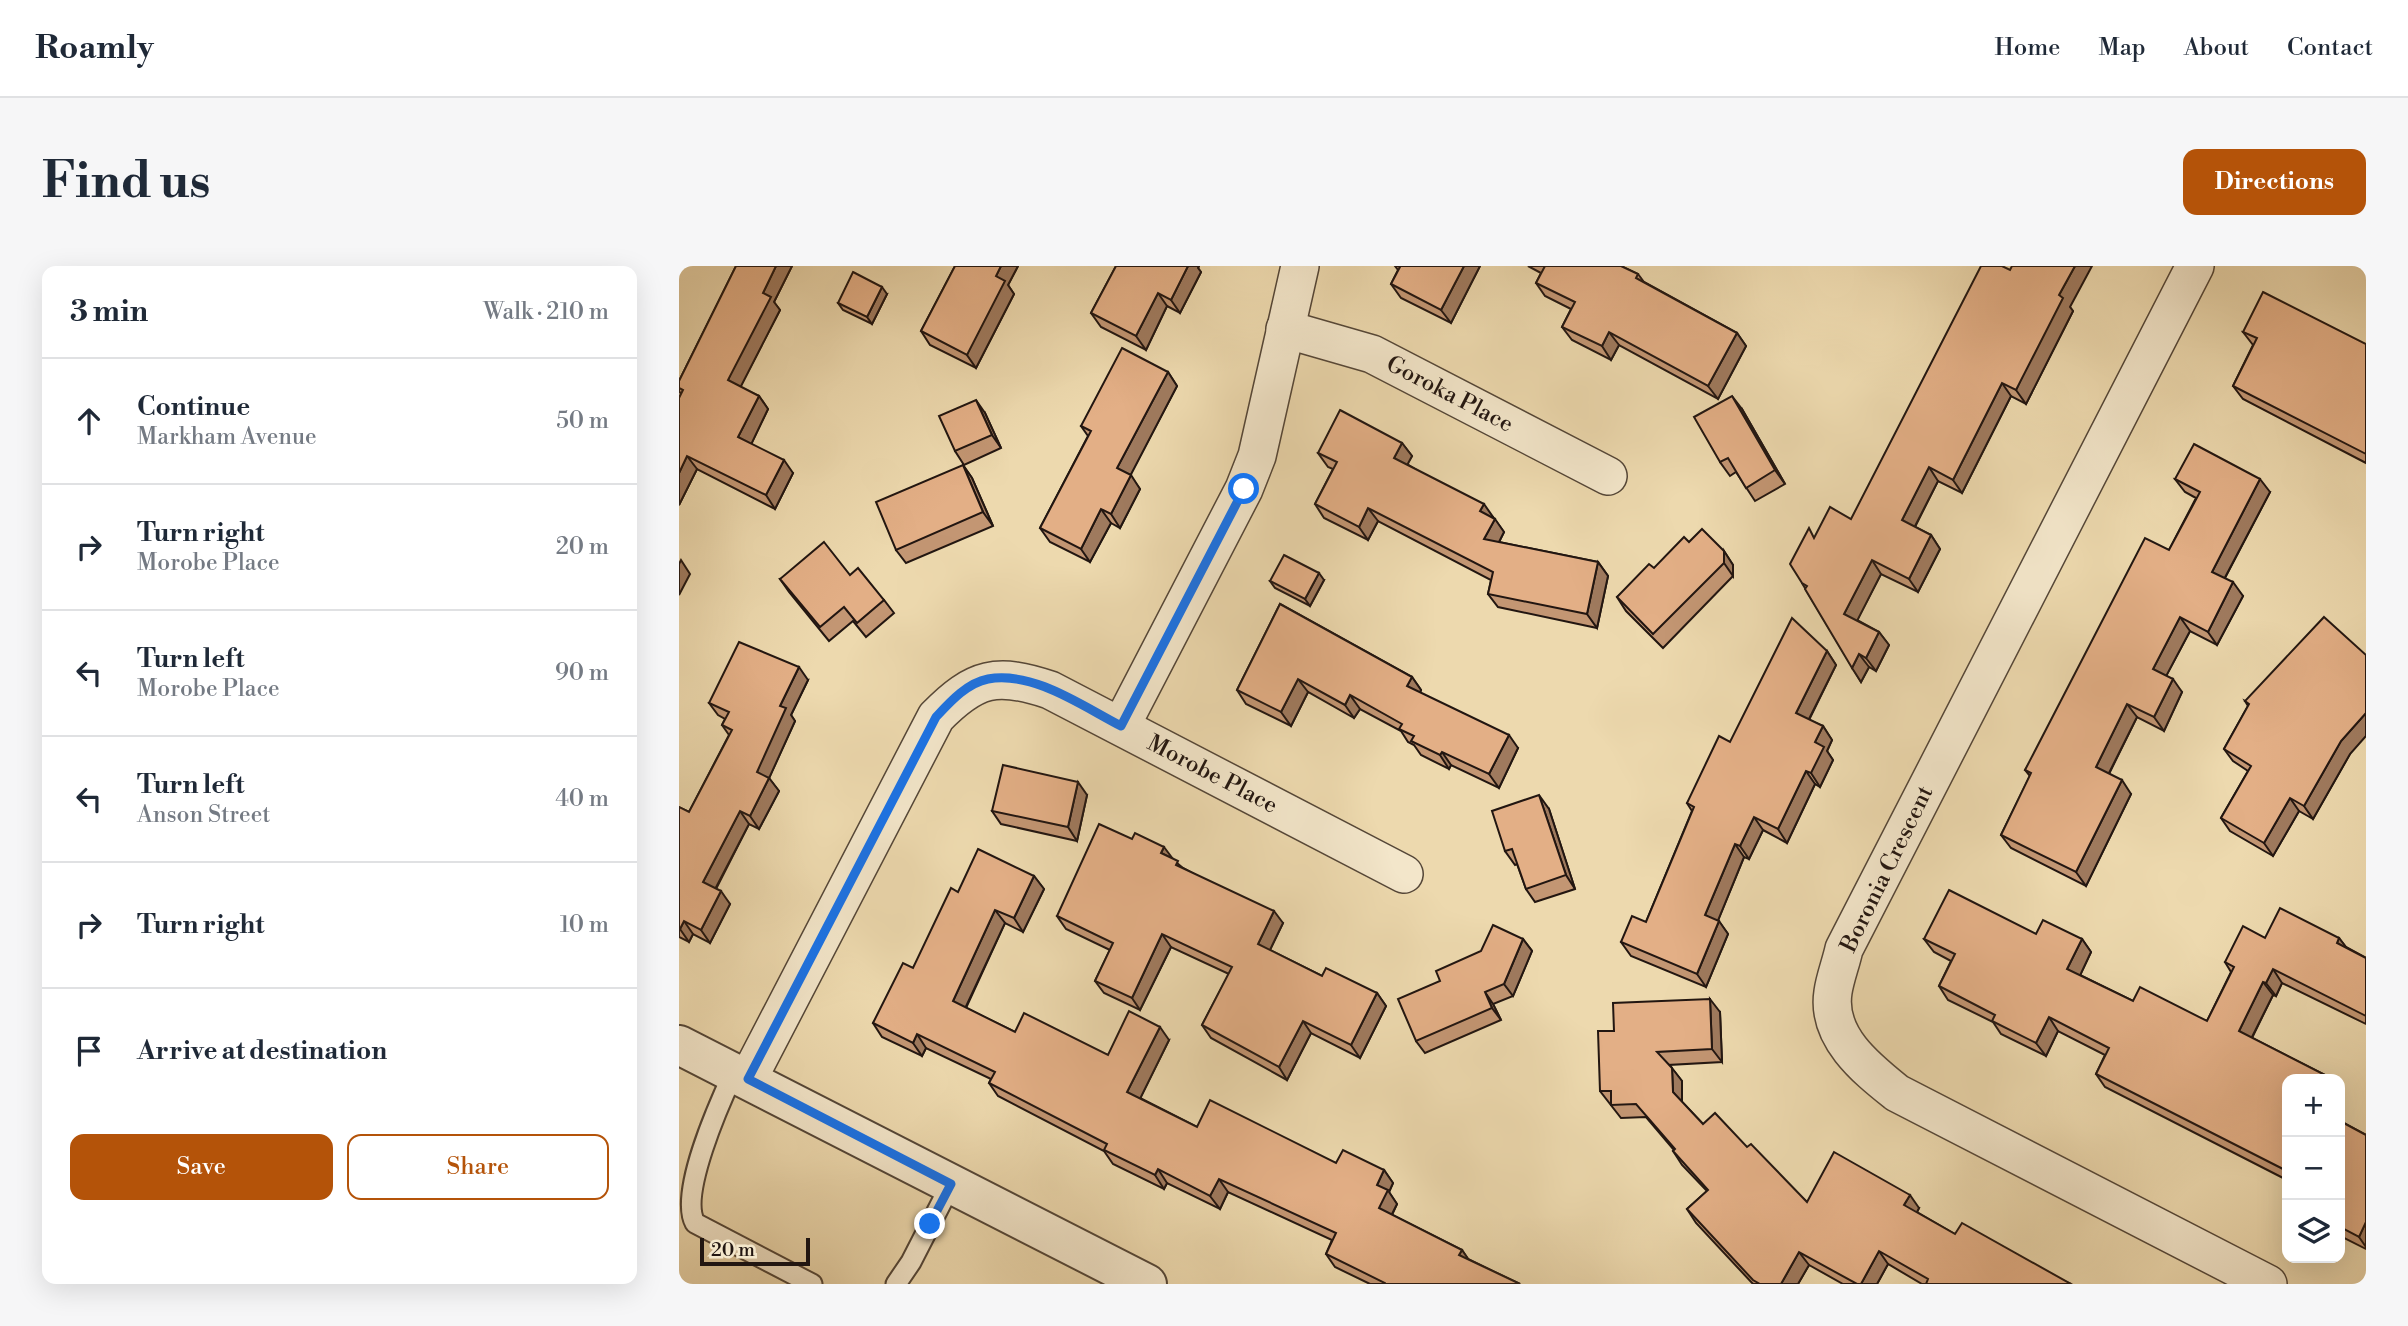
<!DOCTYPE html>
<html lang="en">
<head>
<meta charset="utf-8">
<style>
  body { margin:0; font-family:"Libre Bodoni",serif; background:#f6f6f7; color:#1f2937 }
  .controls { position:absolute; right:21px; bottom:21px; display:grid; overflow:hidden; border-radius:14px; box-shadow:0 7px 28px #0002 }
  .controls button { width:63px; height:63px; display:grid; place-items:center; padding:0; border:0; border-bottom:2px solid #e0e1e3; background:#fff; color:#1f2937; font:35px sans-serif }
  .scale { position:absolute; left:21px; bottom:18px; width:110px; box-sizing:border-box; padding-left:7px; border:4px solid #221611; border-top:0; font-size:19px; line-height:24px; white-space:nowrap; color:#221611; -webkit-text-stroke:5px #f3e6ca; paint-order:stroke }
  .stop { position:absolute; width:21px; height:21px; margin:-16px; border:5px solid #1a73e8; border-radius:50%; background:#fff }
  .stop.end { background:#1a73e8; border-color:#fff; box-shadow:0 2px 7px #0008 }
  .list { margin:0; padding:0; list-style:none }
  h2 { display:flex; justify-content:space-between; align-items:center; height:91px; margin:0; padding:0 28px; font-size:30px }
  h2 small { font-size:23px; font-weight:400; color:#747a83 }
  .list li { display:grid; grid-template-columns:46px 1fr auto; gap:21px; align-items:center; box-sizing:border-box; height:126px; padding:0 28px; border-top:2px solid #e0e1e3 }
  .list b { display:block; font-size:26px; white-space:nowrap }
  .list p { margin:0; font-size:23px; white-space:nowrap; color:#747a83 }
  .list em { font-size:23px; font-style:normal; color:#747a83 }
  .actions { display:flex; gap:14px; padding:21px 28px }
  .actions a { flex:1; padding:16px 0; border:2px solid #b45309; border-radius:14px; text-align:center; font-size:24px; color:#b45309 }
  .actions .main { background:#b45309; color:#fff }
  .icon { flex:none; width:38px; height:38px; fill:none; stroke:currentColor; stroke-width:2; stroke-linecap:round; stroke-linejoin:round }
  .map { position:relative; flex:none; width:1687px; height:1018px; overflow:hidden; border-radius:14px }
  header { display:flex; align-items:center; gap:42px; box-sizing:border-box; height:98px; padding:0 35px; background:#fff; border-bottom:2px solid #e0e1e3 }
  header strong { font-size:33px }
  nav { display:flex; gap:38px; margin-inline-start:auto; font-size:24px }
  .intro { display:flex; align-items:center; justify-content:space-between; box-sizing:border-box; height:168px; padding:0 42px }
  h1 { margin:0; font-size:49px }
  .button { padding:18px 32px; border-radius:14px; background:#b45309; color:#fff; font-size:24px; font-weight:700 }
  main { display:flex; gap:42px; padding:0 42px }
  aside { flex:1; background:#fff; border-radius:14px; box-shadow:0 7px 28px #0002 }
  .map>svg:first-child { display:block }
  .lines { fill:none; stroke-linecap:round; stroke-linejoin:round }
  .service-casing { stroke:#554738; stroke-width:23 }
  .minor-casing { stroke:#554738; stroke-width:40 }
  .tertiary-casing { stroke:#554738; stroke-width:42 }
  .service { stroke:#f3e6ca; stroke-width:19 }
  .minor { stroke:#f3e6ca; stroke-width:37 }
  .tertiary { stroke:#f3e6ca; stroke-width:38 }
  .wall { fill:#c39673; stroke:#221611; stroke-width:2 }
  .shaded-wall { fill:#9f7a5e; stroke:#221611; stroke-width:2 }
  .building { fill:#e3af86; stroke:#221611; stroke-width:2 }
  .route { stroke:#1a73e8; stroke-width:9 }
  .labels { text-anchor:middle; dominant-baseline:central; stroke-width:6; stroke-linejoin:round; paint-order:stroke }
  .street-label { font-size:23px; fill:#221611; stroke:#f3e6ca }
</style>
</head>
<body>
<header>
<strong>Roamly</strong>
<nav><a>Home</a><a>Map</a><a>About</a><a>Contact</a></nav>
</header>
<div class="intro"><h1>Find us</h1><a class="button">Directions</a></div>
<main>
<aside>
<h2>3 min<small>Walk · 210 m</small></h2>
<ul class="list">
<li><svg class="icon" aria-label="ahead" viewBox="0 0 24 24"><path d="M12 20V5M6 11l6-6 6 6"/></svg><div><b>Continue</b><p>Markham Avenue</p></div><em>50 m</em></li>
<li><svg class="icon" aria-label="right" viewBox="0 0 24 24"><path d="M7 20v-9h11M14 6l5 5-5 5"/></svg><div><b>Turn right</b><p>Morobe Place</p></div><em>20 m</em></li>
<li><svg class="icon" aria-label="left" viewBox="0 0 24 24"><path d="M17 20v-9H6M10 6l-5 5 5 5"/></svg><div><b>Turn left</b><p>Morobe Place</p></div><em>90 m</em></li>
<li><svg class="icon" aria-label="left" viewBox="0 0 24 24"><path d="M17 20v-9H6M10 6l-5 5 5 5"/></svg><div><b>Turn left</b><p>Anson Street</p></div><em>40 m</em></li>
<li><svg class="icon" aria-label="right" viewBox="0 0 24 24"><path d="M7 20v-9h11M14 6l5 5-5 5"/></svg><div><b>Turn right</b></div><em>10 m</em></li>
<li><svg class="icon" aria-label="arrive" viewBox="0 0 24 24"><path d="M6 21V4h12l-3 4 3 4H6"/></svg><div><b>Arrive at destination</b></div></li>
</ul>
<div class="actions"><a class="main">Save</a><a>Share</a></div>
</aside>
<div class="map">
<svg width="1687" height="1018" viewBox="0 0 1687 1018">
  <rect width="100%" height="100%" fill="#edd9ae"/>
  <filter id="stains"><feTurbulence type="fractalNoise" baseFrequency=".00286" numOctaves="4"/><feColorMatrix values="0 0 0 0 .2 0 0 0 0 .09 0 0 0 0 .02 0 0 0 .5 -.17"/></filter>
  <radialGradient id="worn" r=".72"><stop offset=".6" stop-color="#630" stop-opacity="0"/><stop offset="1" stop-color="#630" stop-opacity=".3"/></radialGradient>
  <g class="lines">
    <defs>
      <g id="service">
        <path d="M55 806C40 838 0 928 16 957L133 1018"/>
        <path d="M217 1018 232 996 272 918"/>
      </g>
      <g id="minor">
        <path d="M1516 0 1165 683C1162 697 1156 712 1154 726 1147 771 1188 803 1218 827L1589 1018"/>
        <path id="s1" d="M606 63 693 88 929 210"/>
        <path d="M442 460 565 223 578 190 621 0"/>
        <path id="s2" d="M69 813 257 451C296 411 318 406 371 424L725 608"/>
      </g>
      <path id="tertiary" d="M0 779 468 1018"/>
    </defs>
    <use href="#service" class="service-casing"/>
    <use href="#minor" class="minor-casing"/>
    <use href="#tertiary" class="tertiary-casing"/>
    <use href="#service" class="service"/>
    <use href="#minor" class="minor"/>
    <use href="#tertiary" class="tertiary"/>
  </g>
  <g class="wall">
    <path d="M57 0H113L95 36 101 44 61 121 80 130 89 143 72 178 114 207 96 243 18 203 0 239V132L2 128 0 125V115Z"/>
    <path d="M276 0H339L329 19 335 28 297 102 251 79 242 65Z"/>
    <path d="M437 0H520L519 2 522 6 501 47 488 40 467 84 422 61 412 47Z"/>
    <path d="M716 0H801L772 57 722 32 712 18 719 4Z"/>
    <path d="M849 0H942L959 8 965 16 1058 67 1067 80 1039 133 940 79 932 94 893 74 883 61 892 43 866 30 857 17 862 7Z"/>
    <path d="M208 28 193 58 164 44 159 37Z"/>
    <path d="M1391 41 1394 45 1347 138 1332 130 1283 227 1259 215 1236 261 1252 269 1261 283 1239 326 1202 308 1178 354 1200 366 1210 379 1197 405 1190 401 1182 416 1123 317 1136 271 1172 253Z"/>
    <path d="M1564 66 1687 78V197L1564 133 1554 120 1574 79Z"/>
    <path d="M489 106 498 120 451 209 461 223 441 262 432 257 411 296 371 276 361 262 409 170 402 160Z"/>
    <path d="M1063 143 1106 218 1076 235 1057 206 1051 210 1041 196Z"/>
    <path d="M306 147 322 182 285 199 276 185Z"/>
    <path d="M723 177 733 190 728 198 814 251 825 266 820 276 919 296 929 310 918 362 819 341 809 328 812 314 699 255 689 274 645 252 636 238 654 203 649 201 639 187Z"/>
    <path d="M284 199 293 212 314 260 227 297 217 284Z"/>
    <path d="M1496 213 1591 226 1546 312 1564 330 1538 379 1511 365 1487 410 1503 426 1485 465 1458 451 1430 508 1452 528 1407 620 1332 582 1322 569 1351 510 1346 504 1490 284 1517 232 1506 226Z"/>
    <path d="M1045 285 1054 299V310L984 382 947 345 938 331 975 302Z"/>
    <path d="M171 309 205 334 215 347 187 371 174 355 150 375 110 326 101 313Z"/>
    <path d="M645 314 631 340 596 322 591 315Z"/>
    <path d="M601 338 733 411 742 424 741 427 839 482 820 522 772 499 770 503 742 489 735 479 729 476 722 465 681 443 675 452 629 426 612 460 567 438 558 424Z"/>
    <path d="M1148 385 1157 399 1130 454 1144 460 1153 474 1148 485 1154 494 1141 521 1136 518 1108 577 1084 564 1070 593 1065 591 1039 654 1049 668 1027 721 952 690 942 676 967 656 1013 545 1008 537Z"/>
    <path d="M129 414 112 449 116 455 90 512 100 525 80 563 70 558 37 623 51 638 31 677 14 668 10 676 0 671V541L10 546 50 469 43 459 46 453 39 449 30 437Z"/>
    <path d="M1566 435 1671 488 1634 553 1620 545 1594 590 1551 565 1542 552 1569 505 1554 495 1545 483 1569 440Z"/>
    <path d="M408 529 398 575 322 558 313 545Z"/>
    <path d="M870 543 896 623 856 636 847 623 838 598 836 599 826 585Z"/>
    <path d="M492 592 504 602 604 657 591 684 643 710 698 727 707 740 681 792 632 767 608 814 532 772 523 759 550 708 492 681 461 744 425 727 416 715 431 684 387 663 378 650Z"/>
    <path d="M355 610 365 623 344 666 326 657 287 742 336 766 429 789 490 774 461 832 518 861 657 897 705 904 714 917 710 926 718 938 713 949 783 984 789 993 841 1018H691L656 1001 647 988 653 974 549 926 541 943 488 917 485 923 434 898 425 885 319 830 310 817 312 813 247 782 243 790 203 771 194 757 234 702 279 626Z"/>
    <path d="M1357 668 1403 673 1412 686 1401 709 1454 735 1528 755 1552 706 1546 696 1586 672H1660L1667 681 1687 692V758L1603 717 1597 730 1594 729 1573 772 1650 811 1652 813H1608V914L1426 821 1417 808 1426 789 1379 765 1367 790 1322 768 1314 756 1269 734 1260 720 1272 695 1255 686 1245 673Z"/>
    <path d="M844 673 853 685 834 730 814 738 822 754 746 787 737 775 761 715Z"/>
    <path d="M1041 746 1043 796 990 799 1003 815V836L1024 858 1068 881 1128 936 1240 942 1238 946 1276 968 1392 1018H1243L1209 998 1198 1018H1164L1130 999 1119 1018H1074L1017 957 1008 943 1028 925 1003 899 994 885 995 884 967 851 942 852 921 825 935 765Z"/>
    <path d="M1661 855 1687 869V983L1661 970Z"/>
  </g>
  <g class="shaded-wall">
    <path d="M97 0H113L95 36 101 44 58 128 49 114 84 27Z"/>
    <path d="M322 0H339L329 19 335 28 297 102 288 89 317 10Z"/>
    <path d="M509 0H520L519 2 522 6 501 47 492 34Z"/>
    <path d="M785 0H801L772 57 762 44Z"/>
    <path d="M1396 0H1413L1391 41 1394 45 1347 138 1337 124 1380 29Z"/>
    <path d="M203 21 208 28 193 58 188 51Z"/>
    <path d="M479 27 488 40 467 84 457 70Z"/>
    <path d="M930 66 940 79 932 94 923 80Z"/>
    <path d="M1058 67 1067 80 1039 133 1029 120Z"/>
    <path d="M489 106 498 120 448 216 438 202Z"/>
    <path d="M1323 117 1332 130 1283 227 1274 214Z"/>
    <path d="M80 130 89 143 69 185 59 171Z"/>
    <path d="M1053 130 1063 143 1106 218 1096 204Z"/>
    <path d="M297 134 306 147 322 182 313 169Z"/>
    <path d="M723 177 733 190 725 205 715 192Z"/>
    <path d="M8 190 18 203 0 239V207Z"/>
    <path d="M105 194 114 207 96 243 87 229Z"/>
    <path d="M284 199 293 212 314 260 304 246Z"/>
    <path d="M1250 201 1259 215 1232 268 1223 254Z"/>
    <path d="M452 209 461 223 441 262 432 248Z"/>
    <path d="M1581 213 1591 226 1542 319 1533 306Z"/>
    <path d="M805 238 814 251 811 259 801 245Z"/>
    <path d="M689 242 699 255 689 274 680 261Z"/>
    <path d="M422 243 432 257 411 296 402 283Z"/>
    <path d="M816 253 825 266 815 286 805 273Z"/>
    <path d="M1252 269 1261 283 1239 326 1230 313Z"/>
    <path d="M1045 285 1054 299V310L1045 297Z"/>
    <path d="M2 294 11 308 0 329V298Z"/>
    <path d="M1193 294 1202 308 1175 361 1165 348Z"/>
    <path d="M919 296 929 310 918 362 908 348Z"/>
    <path d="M640 307 645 314 631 340 626 333Z"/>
    <path d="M1554 316 1564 330 1538 379 1529 366Z"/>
    <path d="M1501 351 1511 365 1484 416 1474 403Z"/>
    <path d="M1200 366 1210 379 1197 405 1187 392Z"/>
    <path d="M1148 385 1157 399 1126 461 1117 447Z"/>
    <path d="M1180 388 1190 401 1182 416 1173 402Z"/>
    <path d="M120 401 129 414 112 449 116 455 87 519 78 506 101 440Z"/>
    <path d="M733 411 742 424 737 434 728 420Z"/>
    <path d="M619 413 629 426 612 460 602 446Z"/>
    <path d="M1494 413 1503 426 1485 465 1475 451Z"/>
    <path d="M671 429 681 443 675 452 666 439Z"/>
    <path d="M1448 438 1458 451 1426 515 1417 501Z"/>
    <path d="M1687 447V470L1671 488 1634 553 1625 540 1662 475Z"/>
    <path d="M1144 460 1153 474 1148 485 1154 494 1141 521 1132 507 1136 476Z"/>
    <path d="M830 469 839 482 820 522 810 508Z"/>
    <path d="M763 486 772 499 770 503 761 489Z"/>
    <path d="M1127 505 1136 518 1108 577 1099 563Z"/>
    <path d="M90 512 100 525 80 563 71 550Z"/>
    <path d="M1443 514 1452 528 1407 620 1397 606Z"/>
    <path d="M399 516 408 529 398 575 389 561Z"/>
    <path d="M860 529 870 543 896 623 887 609Z"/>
    <path d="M1611 532 1620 545 1594 590 1585 577Z"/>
    <path d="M61 545 70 558 33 629 24 616Z"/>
    <path d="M1075 551 1084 564 1070 593 1061 580Z"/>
    <path d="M1056 578 1065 591 1036 662 1026 649Z"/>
    <path d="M485 581 494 593 482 587Z"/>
    <path d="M355 610 365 623 344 666 335 652Z"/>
    <path d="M42 625 51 638 31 677 22 664Z"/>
    <path d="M316 644 326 657 283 749 274 735Z"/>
    <path d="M595 645 604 657 588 690 579 678Z"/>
    <path d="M5 655 14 668 10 676 1 663Z"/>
    <path d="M1040 655 1049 668 1027 721 1018 708Z"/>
    <path d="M483 668 492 681 461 744 453 732Z"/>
    <path d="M1660 672 1670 685 1658 677Z"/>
    <path d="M844 673 853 685 834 730 825 718Z"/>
    <path d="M1403 673 1412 686 1398 716 1388 703Z"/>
    <path d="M1594 703 1603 717 1597 730 1587 717Z"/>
    <path d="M1584 716 1594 729 1569 779 1560 765Z"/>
    <path d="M806 726 814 738 822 754 813 742Z"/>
    <path d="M698 727 707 740 681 792 672 779Z"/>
    <path d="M1031 733 1041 746 1043 796 1033 783Z"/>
    <path d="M1370 751 1379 765 1367 790 1357 777Z"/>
    <path d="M624 755 632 767 608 814 600 801Z"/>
    <path d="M481 761 490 774 458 839 448 826Z"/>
    <path d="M238 768 247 782 243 790 234 777Z"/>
    <path d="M993 802 1003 815V839L994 826Z"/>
    <path d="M479 903 488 917 485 923 476 909Z"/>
    <path d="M705 904 714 917 710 926 718 938 709 956 700 942 698 919Z"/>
    <path d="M540 913 549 926 541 943 531 930Z"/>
    <path d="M1231 929 1240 942 1235 952 1225 939Z"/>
    <path d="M1687 956V981L1680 971Z"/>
    <path d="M783 984 792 997 780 989Z"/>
    <path d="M1200 985 1209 998 1198 1018H1182Z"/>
    <path d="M1120 986 1130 999 1119 1018H1102Z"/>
  </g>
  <g class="building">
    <path d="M57 0H97L84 27 92 31 49 114 80 130 59 171 105 194 87 229 8 190 0 207V132L4 124 0 122V115Z"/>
    <path d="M276 0H322L317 10 326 15 288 89 242 65Z"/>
    <path d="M437 0H509L492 34 479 27 457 70 412 47Z"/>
    <path d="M719 0H785L762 44 712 18 721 1Z"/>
    <path d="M866 0H942L959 8 957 12 1058 67 1029 120 930 66 923 80 883 61 896 36 857 17Z"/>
    <path d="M1302 0H1323L1331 4 1333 0H1396L1380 29 1384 32 1337 124 1323 117 1274 214 1250 201 1223 254 1252 269 1230 313 1193 294 1165 348 1200 366 1187 392 1180 388 1173 402 1126 323 1128 320 1123 317 1111 298 1130 262 1135 272 1151 241 1172 253Z"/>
    <path d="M174 6 203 21 188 51 159 37Z"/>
    <path d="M1584 26 1687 78V188L1554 120 1578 72 1564 66Z"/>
    <path d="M443 82 489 106 438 202 452 209 432 248 422 243 402 283 361 262 412 165 402 160Z"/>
    <path d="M1053 130 1096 204 1067 222 1049 192 1041 196 1015 151Z"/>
    <path d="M297 134 313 169 276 185 260 150Z"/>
    <path d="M661 144 723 177 715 192 805 238 801 245 816 253 805 273 919 296 908 348 809 328 814 306 689 242 680 261 636 238 658 196 639 187Z"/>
    <path d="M1515 178 1581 213 1533 306 1554 316 1529 366 1501 351 1474 403 1494 413 1475 451 1448 438 1417 501 1443 514 1397 606 1322 569 1352 507 1346 504 1466 272 1490 284 1521 226 1496 213Z"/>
    <path d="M284 199 304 246 217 284 197 236Z"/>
    <path d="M1023 263 1045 285V297L974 368 938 331 970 298 975 302 1005 271 1010 276Z"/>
    <path d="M145 276 171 309 179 302 205 334 178 357 165 341 141 361 101 313Z"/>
    <path d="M605 289 640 307 626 333 591 315Z"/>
    <path d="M601 338 733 411 728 420 830 469 810 508 763 486 761 489 732 475 735 470 720 463 723 458 671 429 666 439 619 413 602 446 558 424Z"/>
    <path d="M1645 351 1687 389V447L1662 475 1625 540 1611 532 1585 577 1542 552 1572 500 1545 483 1570 438 1566 435Z"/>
    <path d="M1113 352 1148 385 1117 447 1144 460 1136 476 1145 481 1132 507 1127 505 1099 563 1075 551 1061 580 1056 578 1026 649 1040 655 1018 708 942 676 953 650 967 656 1015 541 1008 537 1040 470 1051 476Z"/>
    <path d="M60 376 120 401 101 440 107 442 78 506 90 512 71 550 61 545 24 616 42 625 22 664 5 655 1 663H0V541L10 546 53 464 43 459 50 446 30 437Z"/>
    <path d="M324 499 399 516 389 561 313 545Z"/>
    <path d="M860 529 887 609 847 623 833 583 826 585 813 545Z"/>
    <path d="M420 558 453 573 456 567 485 581 482 587 499 595 497 599 595 645 579 678 643 710 647 702 698 727 672 779 624 755 600 801 523 759 553 701 483 668 453 732 416 715 434 677 378 650Z"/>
    <path d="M299 583 355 610 335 652 316 644 274 735 336 766 345 747 429 789 450 745 481 761 448 826 518 861 531 834 657 897 664 884 705 904 698 919 709 924 700 942 783 984 780 989 841 1018H706V1017L647 988 657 967 540 913 531 930 479 903 476 909 425 884 428 878 310 817 316 806 238 768 234 777 194 757 224 697 234 702 272 622 279 626Z"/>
    <path d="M1270 624 1357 668 1364 654 1403 673 1388 703 1454 735 1461 721 1528 755 1555 701 1546 696 1564 660 1586 672 1601 642 1660 672 1658 677 1687 692V750L1594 703 1587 717 1584 716 1560 765 1650 811 1649 813H1608V905L1417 808 1430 782 1370 751 1357 777 1313 755 1316 749 1260 720 1276 688 1245 673Z"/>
    <path d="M814 659 844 673 825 718 806 726 813 742 737 775 719 733 761 715 757 705 802 685Z"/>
    <path d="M1031 733 1033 783 978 786 993 802 994 826 1024 858 1036 847 1068 881 1072 878 1128 936 1155 886 1231 929 1225 939 1276 968 1283 957 1392 1018H1247L1249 1013 1200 985 1182 1018H1178L1120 986 1102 1018H1081L1074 1014 1008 943 1029 924 994 885 996 883 957 838 932 839V825H921L919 765H935L934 737Z"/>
    <path d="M1661 855 1687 869V956L1680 971 1661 961Z"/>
  </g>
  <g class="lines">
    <path class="route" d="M251 958 272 918 69 813 257 451C271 436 288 417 309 413 355 405 403 440 442 460L565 223"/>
  </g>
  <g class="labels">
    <g class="street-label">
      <text stroke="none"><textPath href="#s1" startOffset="178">Goroka Place</textPath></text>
      <text stroke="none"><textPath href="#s2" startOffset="718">Morobe Place</textPath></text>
      <text transform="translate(1208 603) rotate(-64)">Boronia Crescent</text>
    </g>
  </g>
  <rect width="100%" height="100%" filter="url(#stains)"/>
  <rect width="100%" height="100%" fill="url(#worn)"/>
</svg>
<div class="controls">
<button>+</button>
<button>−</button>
<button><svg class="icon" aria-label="layers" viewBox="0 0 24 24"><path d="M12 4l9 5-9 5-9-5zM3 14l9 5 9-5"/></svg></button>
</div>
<div class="scale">20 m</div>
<div class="stop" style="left:565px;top:223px"></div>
<div class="stop end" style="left:251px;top:958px"></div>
</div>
</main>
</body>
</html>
